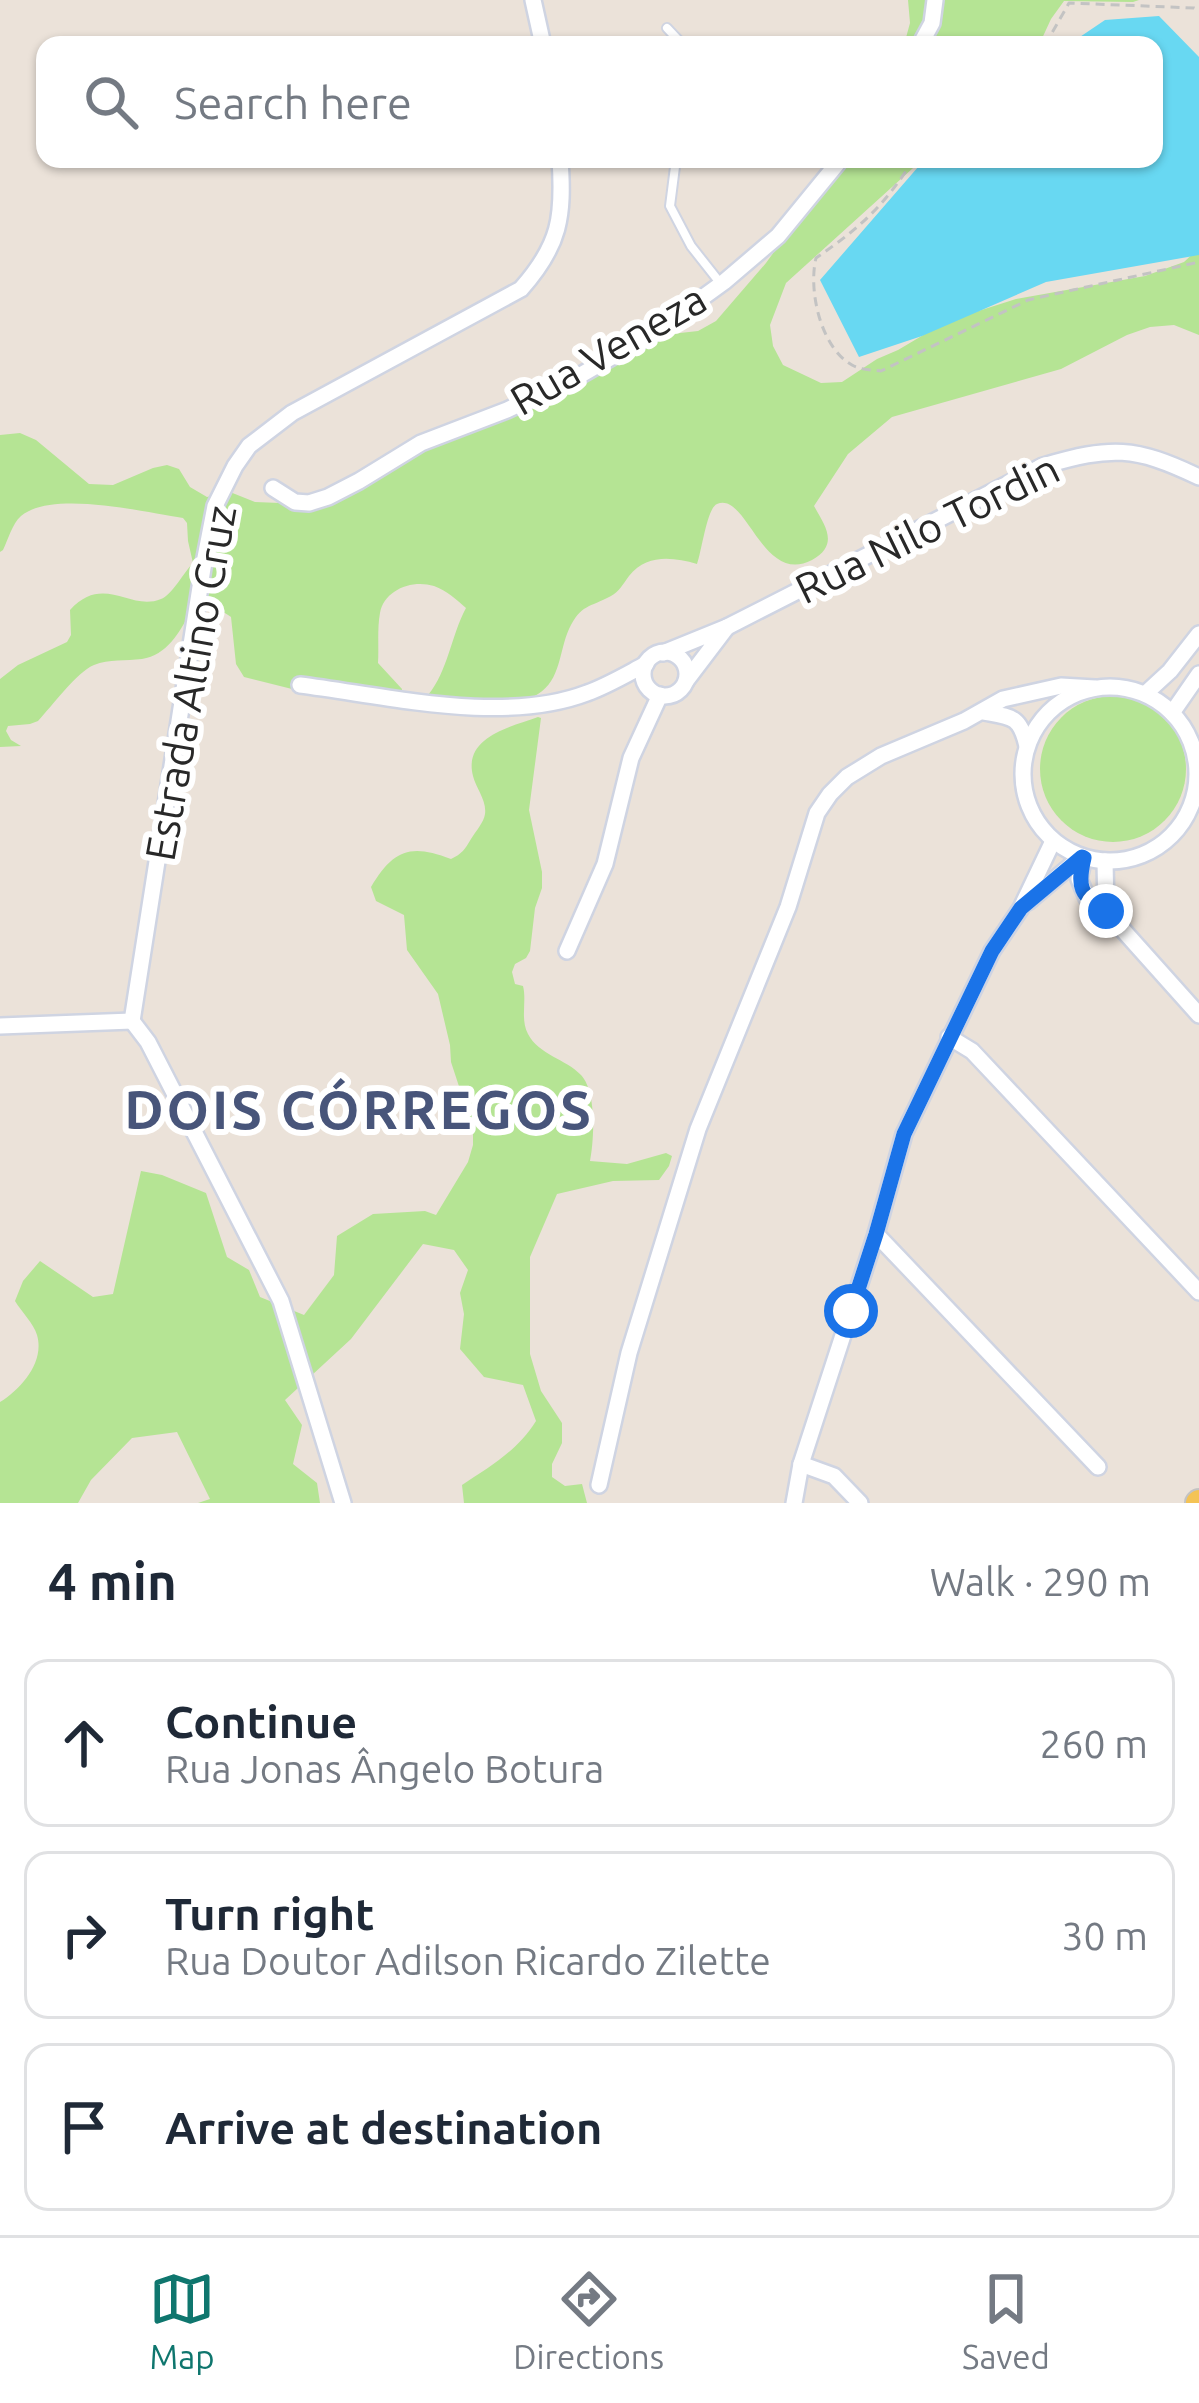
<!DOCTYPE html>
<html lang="en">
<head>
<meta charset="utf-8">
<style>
  body { margin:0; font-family:Ubuntu,sans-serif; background:#f6f6f7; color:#1f2937 }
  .stop { position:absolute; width:36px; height:36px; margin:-27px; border:9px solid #1a73e8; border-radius:50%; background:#fff }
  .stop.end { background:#1a73e8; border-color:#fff; box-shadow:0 3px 12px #0008 }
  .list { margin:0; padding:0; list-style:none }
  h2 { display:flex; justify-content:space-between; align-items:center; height:156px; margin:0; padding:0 48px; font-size:51px }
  h2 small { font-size:39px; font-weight:400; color:#747a83 }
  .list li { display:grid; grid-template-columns:78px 1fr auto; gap:36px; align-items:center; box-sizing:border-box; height:168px; margin:0 24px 24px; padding:0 24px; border:3px solid #e0e1e3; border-radius:24px }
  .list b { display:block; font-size:45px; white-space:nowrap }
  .list p { margin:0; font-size:39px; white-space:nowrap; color:#747a83 }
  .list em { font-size:39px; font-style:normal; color:#747a83 }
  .icon { flex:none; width:66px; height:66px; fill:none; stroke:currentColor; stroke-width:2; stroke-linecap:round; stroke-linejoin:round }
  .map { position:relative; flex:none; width:1199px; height:1503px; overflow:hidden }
  .search { position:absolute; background:#fff; box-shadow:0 3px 9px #0004; left:36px; right:36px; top:36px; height:132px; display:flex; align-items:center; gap:30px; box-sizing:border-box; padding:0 42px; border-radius:24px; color:#747a83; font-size:45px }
  .sheet { height:732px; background:#fff }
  nav { display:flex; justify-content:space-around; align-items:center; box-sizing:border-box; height:168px; border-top:3px solid #e0e1e3; background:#fff; font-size:33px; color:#747a83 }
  nav a { display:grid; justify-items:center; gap:6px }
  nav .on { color:#0f766e }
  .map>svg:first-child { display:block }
  .green { fill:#b5e494 }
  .water { fill:#68d8f2 }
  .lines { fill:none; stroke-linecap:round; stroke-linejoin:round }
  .service-casing { stroke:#cfd4e2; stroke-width:12 }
  .minor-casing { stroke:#cfd4e2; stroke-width:20 }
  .primary-casing { stroke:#c3c3c3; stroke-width:28 }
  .path { stroke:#c3c3c3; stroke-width:3; stroke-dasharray:9 6; stroke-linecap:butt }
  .service { stroke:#fff; stroke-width:8 }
  .minor { stroke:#fff; stroke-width:15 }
  .primary { stroke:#f4c355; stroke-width:24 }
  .route { stroke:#1a73e8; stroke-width:15 }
  .labels { text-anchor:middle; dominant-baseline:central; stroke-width:12; stroke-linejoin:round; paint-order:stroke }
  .street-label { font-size:42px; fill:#282828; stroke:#fff }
  .district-label { font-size:54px; font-weight:bold; letter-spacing:3px; fill:#48557a; stroke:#fff }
</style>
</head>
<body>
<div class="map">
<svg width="1199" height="1503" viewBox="0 0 1199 1503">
  <rect width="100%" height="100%" fill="#ebe2d9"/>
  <g class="green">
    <path d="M908 0H1139L1133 2 1064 1 1051 19 1039 45H904L910 23Z"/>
    <path d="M841 159H923L786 283 770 325 773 346 783 365 821 383 842 382 877 359 898 350 947 321 1016 299 1145 276 1184 262 1199 248V335L1174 325 1150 327 1127 335 1061 369 892 417 848 454 814 506C826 527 839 545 812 560 762 586 747 491 717 504 707 508 702 550 697 564 672 557 647 554 629 576 623 584 619 592 611 596 589 608 581 604 569 629 559 651 561 680 538 694 508 712 463 703 429 703L428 695C448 671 451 636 466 608 456 599 447 591 434 586 412 579 384 590 380 613 377 629 379 647 378 663L402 689V701L397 707 308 693 244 677 236 664 231 617C216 606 207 608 190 613 179 633 167 655 142 659 126 661 109 659 94 665 77 672 52 706 38 721L30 724 8 726 6 731 11 740 21 746 0 747V679L18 665 67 642 71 635 70 610C104 573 130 612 161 599 171 596 185 571 193 563L188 541 187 523 183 518C144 512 52 490 21 516 12 524 8 540 3 550L0 552V435L20 433 36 440 89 484 113 485 153 468 167 465 179 469 190 487 207 497 230 492 255 502 280 503 314 499 506 409 545 382 653 336 698 331 716 321 766 263Z"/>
    <circle cx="1113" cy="769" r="73"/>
    <path d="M538 717 541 718 529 810 542 872V888L535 908 530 951 526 958 515 964 512 972 515 984 523 986C527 1001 520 1019 528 1034 539 1055 566 1059 581 1075 597 1092 594 1140 590 1161L627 1164 666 1153 672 1156 669 1166 659 1180 613 1181 557 1194 530 1257V1354L541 1391 562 1423V1443L552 1464V1477L565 1486 582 1484 587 1503H464L462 1485C491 1466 517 1451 536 1421L523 1385 484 1377 460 1349 464 1314 460 1293 468 1270 454 1250 423 1244 351 1339 285 1400 302 1425 293 1464 317 1483 320 1503H198L210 1499 177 1432 132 1438 91 1480 78 1503H0V1402C21 1389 45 1362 37 1335 34 1324 21 1311 15 1301L23 1281 40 1261 93 1297 113 1294 141 1171 162 1175 206 1193 227 1257 249 1270 260 1297 304 1315 334 1275 337 1236 373 1214 425 1211 436 1215 468 1162 473 1145V1129L451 1062 450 1045 438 994 407 950 404 915 376 901 371 887C393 850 410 843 451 859 462 854 465 849 471 839 476 831 484 822 485 814 487 801 476 788 473 776 463 737 510 727 538 717Z"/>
  </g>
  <path class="water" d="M1159 16 1199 57V255L1046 282 922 336 859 357 820 280 925 159H1154V45H1068L1105 20Z"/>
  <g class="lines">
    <defs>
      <g id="service">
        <path d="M667 28 683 45"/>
        <path d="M676 159 670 206 691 246 721 284"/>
      </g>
      <g id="minor">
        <path d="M533 0 543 45"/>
        <path d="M920 45 932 23 935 0"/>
        <path d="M273 488 295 502 309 503 328 497 359 481 421 443 507 410 579 376 655 332 724 282 778 236 841 159"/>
        <path d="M727 627 1043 466C1112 446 1134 446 1199 477"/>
        <circle cx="665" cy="674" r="22"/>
        <path d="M663 653 727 627 686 681"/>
        <path d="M300 685C388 696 503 725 587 693 607 686 627 674 646 664"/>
        <circle cx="1110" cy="774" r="87"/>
        <path d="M1145 694 1170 671 1199 634"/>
        <path d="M984 712C1012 717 1020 716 1027 746"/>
        <path d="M1172 713 1199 674"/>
        <path d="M1084 858 1079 879 1087 898 1106 911 1199 1015"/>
        <path d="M1105 861 1106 911"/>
        <path d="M1028 902 1081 857"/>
        <path d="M567 951 605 864 631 758 660 695"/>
        <path d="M132 1021 203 568 215 506 235 466 249 446 292 413 521 289C560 245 564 217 560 159"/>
        <path d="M132 1021 148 1042 281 1301 343 1503"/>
        <path d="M0 1026 132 1021"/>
        <path d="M949 1037 972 1051 1199 1292"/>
        <path d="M876 1234 1098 1467"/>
        <path d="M801 1464 834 1476 860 1503"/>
        <path d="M599 1485 629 1353 698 1129 788 907 817 813 830 794 847 777 881 756 964 721 1003 699 1061 686 1095 688"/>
        <path d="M794 1503 801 1464 876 1234 904 1134 992 951 1021 908 1053 841"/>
      </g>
      <path id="primary" d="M1198 1503 1199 1502"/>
    </defs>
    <use href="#service" class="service-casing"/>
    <use href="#minor" class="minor-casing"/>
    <use href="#primary" class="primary-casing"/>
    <g class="path">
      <path d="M1045 45 1069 3 1194 8 1199 10"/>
      <path d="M914 159C884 206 861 227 816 258 808 291 821 348 852 365 861 370 872 370 881 371L1028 300 1199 262"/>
    </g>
    <use href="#service" class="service"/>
    <use href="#minor" class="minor"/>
    <use href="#primary" class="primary"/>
  </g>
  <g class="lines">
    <path class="route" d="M851 1311 876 1234 904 1134 992 951 1021 908 1082 857 1084 858C1077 887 1080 895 1106 911"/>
  </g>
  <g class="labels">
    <g class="street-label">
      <text transform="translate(608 349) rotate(-30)">Rua Veneza</text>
      <text transform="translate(927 528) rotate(-26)">Rua Nilo Tordin</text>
      <text transform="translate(190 683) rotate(-80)">Estrada Altino Cruz</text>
    </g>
    <g class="district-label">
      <text x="359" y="1109">DOIS CÓRREGOS</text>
    </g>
  </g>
</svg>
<div class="stop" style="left:851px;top:1311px"></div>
<div class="stop end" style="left:1106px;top:911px"></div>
<div class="search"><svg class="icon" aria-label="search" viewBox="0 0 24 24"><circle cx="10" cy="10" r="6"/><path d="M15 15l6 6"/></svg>Search here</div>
</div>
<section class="sheet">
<h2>4 min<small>Walk · 290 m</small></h2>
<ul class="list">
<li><svg class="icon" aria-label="ahead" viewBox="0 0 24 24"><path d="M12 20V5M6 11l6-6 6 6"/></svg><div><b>Continue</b><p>Rua Jonas Ângelo Botura</p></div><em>260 m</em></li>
<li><svg class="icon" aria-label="right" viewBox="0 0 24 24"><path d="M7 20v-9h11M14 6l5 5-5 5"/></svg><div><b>Turn right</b><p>Rua Doutor Adilson Ricardo Zilette</p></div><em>30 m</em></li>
<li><svg class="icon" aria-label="arrive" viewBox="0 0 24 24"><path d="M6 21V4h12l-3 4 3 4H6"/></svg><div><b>Arrive at destination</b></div></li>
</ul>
</section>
<nav>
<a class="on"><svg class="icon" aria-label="map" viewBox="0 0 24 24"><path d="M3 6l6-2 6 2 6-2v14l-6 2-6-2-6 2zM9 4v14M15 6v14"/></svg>Map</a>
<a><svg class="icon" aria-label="directions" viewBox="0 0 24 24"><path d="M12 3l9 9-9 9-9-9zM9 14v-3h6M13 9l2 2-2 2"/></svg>Directions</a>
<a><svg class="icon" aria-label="saved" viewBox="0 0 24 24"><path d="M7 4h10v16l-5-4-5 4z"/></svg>Saved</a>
</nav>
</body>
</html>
